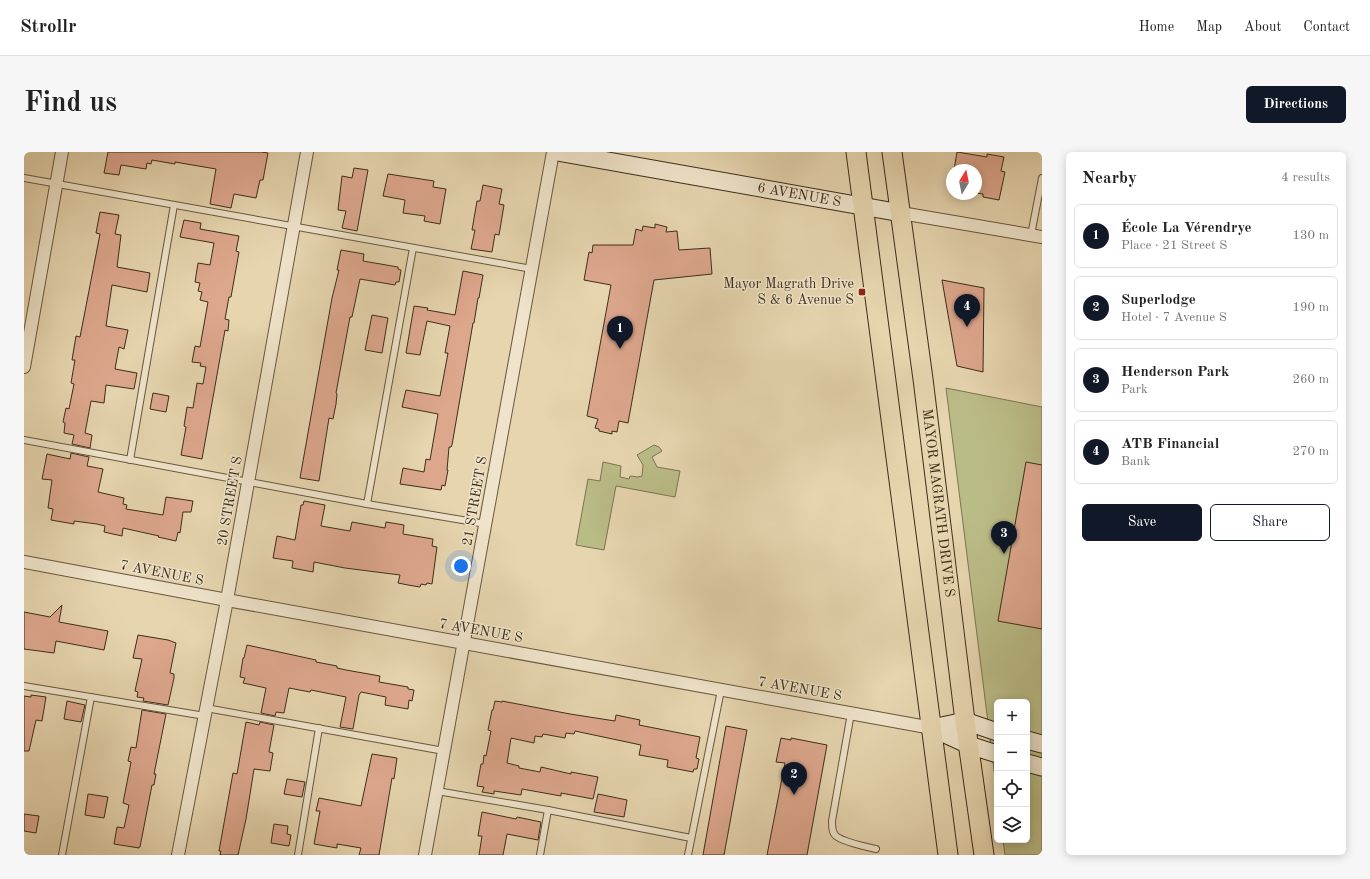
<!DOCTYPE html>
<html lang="en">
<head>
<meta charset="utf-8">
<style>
  body { margin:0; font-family:"Old Standard TT",serif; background:#f6f6f6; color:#222 }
  .controls { position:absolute; right:12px; bottom:12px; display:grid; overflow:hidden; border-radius:6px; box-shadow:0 2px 10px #0003 }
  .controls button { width:36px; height:36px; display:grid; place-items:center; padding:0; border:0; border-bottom:1px solid #e0e0e0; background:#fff; color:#222; font:20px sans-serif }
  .compass { position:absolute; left:922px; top:12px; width:36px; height:36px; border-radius:50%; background:#fff; box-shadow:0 2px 10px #0003; rotate:10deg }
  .you { position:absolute; left:437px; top:414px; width:14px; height:14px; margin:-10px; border:3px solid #fff; border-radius:50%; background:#1a73e8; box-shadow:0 0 0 6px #1a73e833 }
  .badge { display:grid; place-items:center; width:26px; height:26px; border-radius:50%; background:#111827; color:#fff; font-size:13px; font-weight:700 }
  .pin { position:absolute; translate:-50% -33px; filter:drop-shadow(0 1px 2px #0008) }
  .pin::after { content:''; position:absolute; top:21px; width:14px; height:12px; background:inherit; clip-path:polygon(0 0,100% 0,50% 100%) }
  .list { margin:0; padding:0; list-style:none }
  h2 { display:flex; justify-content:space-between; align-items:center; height:52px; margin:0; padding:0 16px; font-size:17px }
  h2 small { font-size:13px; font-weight:400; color:#767676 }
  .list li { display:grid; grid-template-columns:26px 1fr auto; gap:12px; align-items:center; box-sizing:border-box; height:64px; margin:0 8px 8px; padding:0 8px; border:1px solid #e0e0e0; border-radius:6px }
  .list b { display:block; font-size:15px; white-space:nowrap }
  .list p { margin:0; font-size:13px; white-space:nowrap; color:#767676 }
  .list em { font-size:13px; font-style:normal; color:#767676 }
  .actions { display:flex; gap:8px; padding:12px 16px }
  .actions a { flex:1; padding:9px 0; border:1px solid #111827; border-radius:6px; text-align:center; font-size:14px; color:#111827 }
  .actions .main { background:#111827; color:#fff }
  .icon { flex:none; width:22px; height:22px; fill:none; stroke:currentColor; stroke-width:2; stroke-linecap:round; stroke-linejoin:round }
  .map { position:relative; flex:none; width:1018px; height:703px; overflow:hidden; border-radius:6px }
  header { display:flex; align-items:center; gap:24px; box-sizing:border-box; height:56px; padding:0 20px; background:#fff; border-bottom:1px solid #e0e0e0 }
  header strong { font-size:19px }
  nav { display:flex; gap:22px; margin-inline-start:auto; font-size:14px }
  .intro { display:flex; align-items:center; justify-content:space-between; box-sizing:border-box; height:96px; padding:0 24px }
  h1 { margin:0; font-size:28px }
  .button { padding:10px 18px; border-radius:6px; background:#111827; color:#fff; font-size:14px; font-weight:700 }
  main { display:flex; gap:24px; padding:0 24px }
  aside { flex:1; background:#fff; border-radius:6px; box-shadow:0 2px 10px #0003 }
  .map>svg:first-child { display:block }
  .green { fill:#babc87; stroke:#7c7550 }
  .building { fill:#dda78d; stroke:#3d2e19 }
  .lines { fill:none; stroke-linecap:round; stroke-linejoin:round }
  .lane-casing { stroke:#67583e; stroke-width:8 }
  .street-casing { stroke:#67583e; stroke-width:14 }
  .secondary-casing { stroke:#3d2e19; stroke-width:19 }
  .primary-casing { stroke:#3d2e19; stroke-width:21 }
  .lane { stroke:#efe4cb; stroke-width:6 }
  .street { stroke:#efe4cb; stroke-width:12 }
  .secondary { stroke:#efe4cb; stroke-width:17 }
  .primary { stroke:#e6d5af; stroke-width:19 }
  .poi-dot { fill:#8f2418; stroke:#efe4cb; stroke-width:1.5 }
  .labels { text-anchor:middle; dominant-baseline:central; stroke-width:3; stroke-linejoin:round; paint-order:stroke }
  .street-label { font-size:14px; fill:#3d2e19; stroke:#efe4cb }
  .poi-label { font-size:14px; fill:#3d2e19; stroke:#efe4cb; text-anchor:end }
</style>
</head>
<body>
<header>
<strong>Strollr</strong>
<nav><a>Home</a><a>Map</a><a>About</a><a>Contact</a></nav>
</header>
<div class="intro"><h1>Find us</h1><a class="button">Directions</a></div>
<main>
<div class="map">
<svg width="1018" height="703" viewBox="0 0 1018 703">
  <rect width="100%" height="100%" fill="#e6d5af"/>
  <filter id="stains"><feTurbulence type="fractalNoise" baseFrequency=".005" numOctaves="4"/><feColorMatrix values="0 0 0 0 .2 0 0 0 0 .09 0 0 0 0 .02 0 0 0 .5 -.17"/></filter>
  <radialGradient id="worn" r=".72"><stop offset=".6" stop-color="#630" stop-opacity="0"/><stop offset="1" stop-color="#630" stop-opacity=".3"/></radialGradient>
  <g class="green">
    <path d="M922 236 1018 255V703H981L979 688H1003V550H973V642Z"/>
    <path d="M630 293 635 295 638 299 628 305 633 315 656 319 651 345 592 334 580 398 552 393 564 327 576 329 579 310 597 314 596 325 605 327 606 324 614 325 618 324 619 313 613 303Z"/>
  </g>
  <g class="building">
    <path d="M84 0H237L244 1 239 28H236L232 46 210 42 207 56 186 52 192 17 151 10V12L128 8 127 12 123 11 122 17 97 13 95 23 80 21Z"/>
    <path d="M933 0 963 5V2L980 5 977 19 981 20 975 48 959 45V42L952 41V18H930Z"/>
    <path d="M330 16 344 18 333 79 318 76 322 59 314 58 318 24 328 26Z"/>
    <path d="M364 22 410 29 409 35 422 37 416 72 400 69 401 64 379 61 381 48 359 44Z"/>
    <path d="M459 33 478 37 475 52 480 53 475 83 471 82 468 100 447 97 451 78H448L453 49H456Z"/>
    <path d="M76 60 95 63 91 82 97 83 93 115 126 121 123 140 88 133 82 174 104 178 100 197 95 195 91 217 113 221 110 237 82 233 80 251 67 249 61 281 68 283 66 296 48 292 50 283 40 281 41 271 39 270 42 256 45 257 50 232 47 231 51 208H48L52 184 56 185 76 82 72 81Z"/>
    <path d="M160 68 177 71 176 77 215 84 212 99 215 100 207 145H205L201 167 205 168 204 179 201 178 178 307 157 303 162 275 160 274 163 255 169 256 173 231 179 232 182 215 176 214 177 211 168 210 171 194 176 195 184 150 176 148 178 140 174 139 176 131 171 130 174 111 186 113 190 91 156 85Z"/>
    <path d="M631 72 643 75 642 80 653 79 655 98 686 96 688 122 630 128 604 271 595 269 593 280 588 279V282L575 279V277L571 276 574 267 563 264 587 133 560 128 565 100 568 101 569 93H609L612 77 618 79 619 74 631 76Z"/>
    <path d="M317 98 340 102 339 109 374 115V117L377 118 375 130H372L371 133 336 127 328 165H326L312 241 313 242 312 252 309 267 305 266 295 329 276 326 308 146 315 118H313Z"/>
    <path d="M439 119 459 123 455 146H454L450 171H449L428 293 427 295H425L423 318H424L421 334 418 333 417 338 376 332 379 316 400 320 402 307 406 308 414 262 378 255 382 238 416 244 424 201H421L426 174 403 169 396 203 382 201 390 154 404 156 403 158 431 163Z"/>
    <path d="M918 128 960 136 959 220 933 214Z"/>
    <path d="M348 163 364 166 358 201 341 198Z"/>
    <path d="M129 241 145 244 142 260 126 257Z"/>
    <path d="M47 301 65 305 63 314 79 317 74 340 100 346 99 352 103 353 102 357 139 363 142 345 169 349 167 360H159L156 381 154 380 152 389 134 385 135 384 99 376 98 384 80 380 81 374 73 372 50 369V372L27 368 29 357 24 356 28 328 18 327 23 302 46 307Z"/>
    <path d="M1002 310 1018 313V477L974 469Z"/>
    <path d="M280 349 301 353 297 374 326 379 328 370 361 376 362 370 380 373 379 382 409 387 408 394 413 395 408 432 403 431 402 433 397 432 396 435 384 433 374 431 376 423 321 416 290 410 289 420 268 416 269 409 249 406 253 384 271 388 277 353H279Z"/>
    <path d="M38 453 35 470 84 479 80 498 32 489 30 501 0 497V460L26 465Z"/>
    <path d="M114 483 144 488 152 491 146 521 150 522V526L144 553 119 549 120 546 113 545 114 540 111 539 118 507 109 506Z"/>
    <path d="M223 493 292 508V510L313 514V516L322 518 356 524 355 530 384 535V537L390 538 388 549 385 548 384 557 361 553 362 545 337 540 335 543 329 577 316 575 322 545 287 538 286 540 265 536 260 561 252 560 251 564 237 561 242 536 219 531 221 526 216 525 219 506H220Z"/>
    <path d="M7 543 22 545 18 569 12 568 5 599H0V544L7 545Z"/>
    <path d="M43 549 61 553 57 570 40 567Z"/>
    <path d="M471 549 478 550V549L546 562 591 569 592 563 616 568 615 573 676 585 672 606 675 607 673 617H670L669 620 643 615 644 608 615 603 617 593 551 579 550 582 542 581 541 586 519 582 518 585 511 584 510 591 487 586 483 611 495 614V616L516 620 517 615 547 622V620L574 625 569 647 537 641V644L498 637 497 643 470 639V642L458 640 460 635 453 634 457 612H459L460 603 462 604 467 579 464 578 468 558H469Z"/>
    <path d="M118 558 142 562 130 622H132L130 633H128L116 695H115V696L90 692 93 675 100 676 105 653 99 651 107 610 104 609 107 595 112 596Z"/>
    <path d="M222 570 235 573 236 570 250 573 245 600 249 601 246 619 230 617 222 667 214 703H196L197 699H195L209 621 213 622Z"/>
    <path d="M702 574 723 578 700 703H679Z"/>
    <path d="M757 586 767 588V586L803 593 783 703H743L761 611 752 610Z"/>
    <path d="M348 602 373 606 370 627 368 626 355 703H335L337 696 313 692V696L290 692 296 659H292L295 646 337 654Z"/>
    <path d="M263 627 281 630 278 645 260 642Z"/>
    <path d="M64 642 84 645 80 666 61 663Z"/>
    <path d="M574 642 603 648 600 665 570 660Z"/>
    <path d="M458 660 492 667 493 665 517 670 514 688 483 682 479 703H455L458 684H454Z"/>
    <path d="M0 662 15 664 12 681 0 679Z"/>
    <path d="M250 672 264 674 263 682 267 683 265 694 247 691Z"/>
  </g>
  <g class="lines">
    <defs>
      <g id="lane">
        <path d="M0 26 508 117"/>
        <path d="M1007 83 1018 26"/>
        <path d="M0 288 343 352 462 372"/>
        <path d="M106 308 150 53"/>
        <path d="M343 352 389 96"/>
        <path d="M0 534 181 564"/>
        <path d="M182 556 420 599"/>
        <path d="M827 561 808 669C808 675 808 681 812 684 819 690 843 695 852 697"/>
        <path d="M413 639 524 658 667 686"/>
        <path d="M38 703 67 545"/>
        <path d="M274 703 295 576"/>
        <path d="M516 703 524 658"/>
        <path d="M664 703 697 538"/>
      </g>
      <g id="street">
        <path d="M877 61 1018 85"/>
        <path d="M0 215 38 0"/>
        <path d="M0 410 203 448 908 576"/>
        <path d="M154 703 203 448 283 0"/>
        <path d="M401 703 529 0"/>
      </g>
      <g id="secondary">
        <path id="s1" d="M533 0 877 61"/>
        <path d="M908 576 945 593 973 602"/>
        <path d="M908 576 941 569 973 580"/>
        <path d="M1003 588 1018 592"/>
        <path d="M1003 611 1018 615"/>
      </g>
      <g id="primary">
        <path d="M832 0 924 703"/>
        <path id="s2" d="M868 0 899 227 941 569 960 703"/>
      </g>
    </defs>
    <use href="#lane" class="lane-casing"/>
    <use href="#street" class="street-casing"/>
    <use href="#secondary" class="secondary-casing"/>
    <use href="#primary" class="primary-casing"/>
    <use href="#lane" class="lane"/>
    <use href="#street" class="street"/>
    <use href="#secondary" class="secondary"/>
    <use href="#primary" class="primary"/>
  </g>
  <rect class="poi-dot" x="834" y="136" width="8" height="8" rx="2"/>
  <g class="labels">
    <g class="street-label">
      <text stroke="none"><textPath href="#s1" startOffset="246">6 AVENUE S</textPath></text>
      <text transform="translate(206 349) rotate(-80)">20 STREET S</text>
      <text transform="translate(451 349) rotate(-80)">21 STREET S</text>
      <text stroke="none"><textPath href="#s2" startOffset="354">MAYOR MAGRATH DRIVE S</textPath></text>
      <text transform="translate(138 421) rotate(11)">7 AVENUE S</text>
      <text transform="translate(457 479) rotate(10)">7 AVENUE S</text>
      <text transform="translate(776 537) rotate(10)">7 AVENUE S</text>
    </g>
    <g class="poi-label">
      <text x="830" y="132">Mayor Magrath Drive<tspan x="830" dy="16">S &amp; 6 Avenue S</tspan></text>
    </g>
  </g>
  <rect width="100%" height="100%" filter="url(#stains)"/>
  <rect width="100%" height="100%" fill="url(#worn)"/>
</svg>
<div class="controls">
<button>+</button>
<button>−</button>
<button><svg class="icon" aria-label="locate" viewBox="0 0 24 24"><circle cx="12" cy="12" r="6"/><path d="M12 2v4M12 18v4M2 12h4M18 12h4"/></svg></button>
<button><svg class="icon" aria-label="layers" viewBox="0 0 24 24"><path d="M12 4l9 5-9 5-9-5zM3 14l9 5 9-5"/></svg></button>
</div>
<svg class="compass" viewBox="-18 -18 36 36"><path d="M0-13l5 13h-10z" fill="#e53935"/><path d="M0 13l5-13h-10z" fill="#767676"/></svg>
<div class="you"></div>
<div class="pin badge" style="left:596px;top:197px">1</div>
<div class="pin badge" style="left:770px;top:643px">2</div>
<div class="pin badge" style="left:980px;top:402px">3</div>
<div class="pin badge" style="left:943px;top:175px">4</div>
</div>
<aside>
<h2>Nearby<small>4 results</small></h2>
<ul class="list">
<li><span class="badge">1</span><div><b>École La Vérendrye</b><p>Place · 21 Street S</p></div><em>130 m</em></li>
<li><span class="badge">2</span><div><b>Superlodge</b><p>Hotel · 7 Avenue S</p></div><em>190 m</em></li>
<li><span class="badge">3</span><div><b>Henderson Park</b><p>Park</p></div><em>260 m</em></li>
<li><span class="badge">4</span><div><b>ATB Financial</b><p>Bank</p></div><em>270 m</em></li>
</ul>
<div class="actions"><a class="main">Save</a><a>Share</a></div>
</aside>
</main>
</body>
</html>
